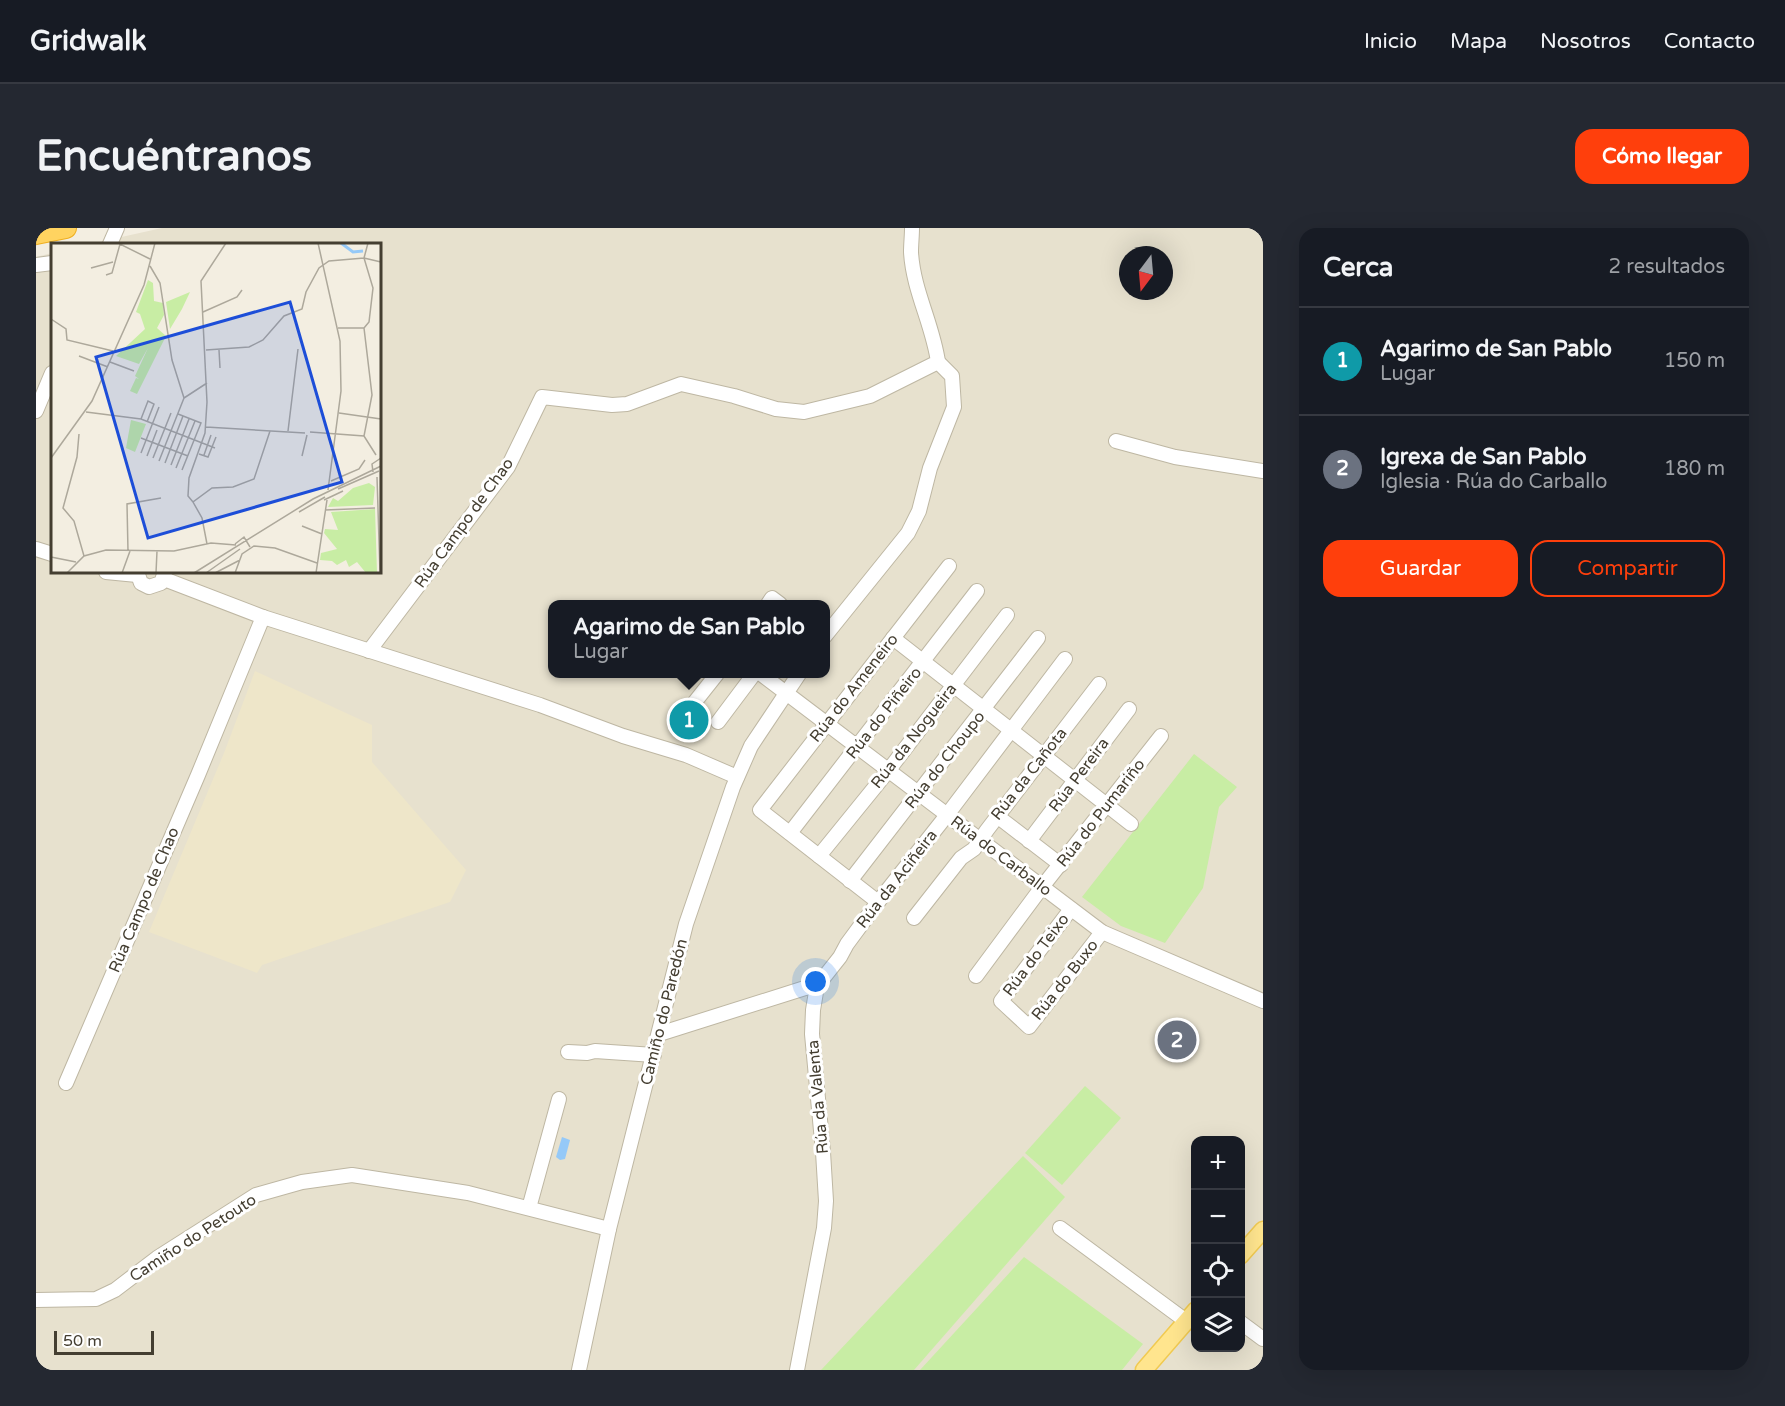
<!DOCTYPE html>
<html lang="es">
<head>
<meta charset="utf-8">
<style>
  body { margin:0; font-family:"Varela Round",sans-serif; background:#242831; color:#f1f3f6 }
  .controls { position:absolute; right:18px; bottom:18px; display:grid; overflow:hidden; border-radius:12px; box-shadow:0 6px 24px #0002 }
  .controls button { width:54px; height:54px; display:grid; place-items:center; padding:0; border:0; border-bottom:2px solid #363941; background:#171b24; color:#f1f3f6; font:30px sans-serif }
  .compass { position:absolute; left:1083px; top:18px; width:54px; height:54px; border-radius:50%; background:#171b24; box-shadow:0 6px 24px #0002; rotate:196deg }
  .scale { position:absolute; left:18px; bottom:15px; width:100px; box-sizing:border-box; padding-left:6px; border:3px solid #443e31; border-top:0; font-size:16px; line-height:21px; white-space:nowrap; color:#443e31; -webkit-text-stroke:4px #fff; paint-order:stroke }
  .you { position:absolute; left:780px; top:754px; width:21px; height:21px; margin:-15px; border:4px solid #fff; border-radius:50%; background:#1a73e8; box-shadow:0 0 0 9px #1a73e833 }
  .badge { display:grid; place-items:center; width:39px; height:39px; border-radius:50%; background:#ff3f0c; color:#fff; font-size:20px; font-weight:700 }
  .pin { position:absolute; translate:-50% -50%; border:3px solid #fff; box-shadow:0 2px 6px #0006 }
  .popup { position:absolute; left:512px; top:372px; width:282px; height:78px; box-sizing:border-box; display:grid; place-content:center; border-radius:12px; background:#171b24; filter:drop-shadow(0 2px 4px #0005); font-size:20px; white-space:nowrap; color:#9ea1a6 }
  .popup b { font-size:22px; color:#f1f3f6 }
  .popup::after { content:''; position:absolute; left:50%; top:100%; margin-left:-12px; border:12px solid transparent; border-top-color:#171b24 }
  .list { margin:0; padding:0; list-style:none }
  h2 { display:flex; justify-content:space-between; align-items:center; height:78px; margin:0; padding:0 24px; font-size:26px }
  h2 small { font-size:20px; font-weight:400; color:#9ea1a6 }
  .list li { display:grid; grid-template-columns:39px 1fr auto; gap:18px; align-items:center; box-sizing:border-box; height:108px; padding:0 24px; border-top:2px solid #363941 }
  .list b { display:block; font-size:22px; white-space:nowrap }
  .list p { margin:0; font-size:20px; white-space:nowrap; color:#9ea1a6 }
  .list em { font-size:20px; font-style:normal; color:#9ea1a6 }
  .actions { display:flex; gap:12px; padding:18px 24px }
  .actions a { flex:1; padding:14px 0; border:2px solid #ff3f0c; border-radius:18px; text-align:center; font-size:21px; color:#ff3f0c }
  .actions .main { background:#ff3f0c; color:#fff }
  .icon { flex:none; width:33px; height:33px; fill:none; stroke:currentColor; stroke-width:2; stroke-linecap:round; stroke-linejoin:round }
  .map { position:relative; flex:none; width:1227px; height:1142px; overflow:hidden; border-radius:18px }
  header { display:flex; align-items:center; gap:36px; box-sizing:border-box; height:84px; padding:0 30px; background:#171b24; border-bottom:2px solid #363941 }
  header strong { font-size:28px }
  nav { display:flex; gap:33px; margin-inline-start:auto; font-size:21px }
  .intro { display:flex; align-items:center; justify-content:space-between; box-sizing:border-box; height:144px; padding:0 36px }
  h1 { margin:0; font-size:42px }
  .button { padding:15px 27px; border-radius:18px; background:#ff3f0c; color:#fff; font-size:21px; font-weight:700 }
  main { display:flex; gap:36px; padding:0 36px }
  aside { flex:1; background:#171b24; border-radius:18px; box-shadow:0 6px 24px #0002 }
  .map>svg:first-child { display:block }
  .residential { fill:#e7e1ce; fill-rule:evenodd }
  .education { fill:#eee6c9 }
  .green { fill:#c8eda4 }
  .water { fill:#95c9f8 }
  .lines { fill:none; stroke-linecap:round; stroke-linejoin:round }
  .minor-casing { stroke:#beb7a3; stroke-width:16 }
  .major-casing { stroke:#f1ca51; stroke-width:19 }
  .highway-casing { stroke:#efaf1f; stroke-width:22 }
  .minor { stroke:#fff; stroke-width:14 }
  .major { stroke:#ffe58e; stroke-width:16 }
  .highway { stroke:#ffd360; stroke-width:20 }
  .labels { text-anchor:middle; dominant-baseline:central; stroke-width:6; stroke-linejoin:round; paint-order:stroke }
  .street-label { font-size:16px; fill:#443e31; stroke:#fff }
  .inset-river { fill:none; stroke:#95c9f8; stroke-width:3 }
  .inset-road { fill:none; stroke:#ada89b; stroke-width:1.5 }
  .view { fill:#1d4ed8; fill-opacity:0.15; stroke:#1d4ed8; stroke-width:3 }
  .inset-edge { fill:none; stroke:#443e31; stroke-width:3 }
</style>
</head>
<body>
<header>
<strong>Gridwalk</strong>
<nav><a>Inicio</a><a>Mapa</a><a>Nosotros</a><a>Contacto</a></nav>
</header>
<div class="intro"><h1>Encuéntranos</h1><a class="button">Cómo llegar</a></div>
<main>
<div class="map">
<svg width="1227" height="1142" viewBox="0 0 1227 1142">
  <rect width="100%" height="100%" fill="#f3eee1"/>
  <path class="residential" d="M126 0H1227V1142H0V29L16 25V344H344V16H54ZM1092 27H1128V63H1092ZM516 376H789V446H516ZM1160 912H1204V1120H1160Z"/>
  <path class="education" d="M219 443 336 497V534L430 642 414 674 226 737 221 745 113 704 188 525Z"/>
  <g class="green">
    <path d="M1158 526 1201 559 1183 579 1167 660 1129 715 1085 698 1046 669Z"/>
    <path d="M1049 858 1085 890 1026 957 989 925Z"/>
    <path d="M987 928 1029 969 878 1142H785Z"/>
    <path d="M988 1029 1107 1116 1086 1142H884Z"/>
  </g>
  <path class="water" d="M526 909 534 912 529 931 524 932 520 929Z"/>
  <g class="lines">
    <defs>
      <g id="minor">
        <path d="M74 16 81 0"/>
        <path d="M0 37 16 35"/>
        <path d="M0 183 16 145"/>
        <path d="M1080 213 1139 229 1227 243"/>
        <path d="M0 321 16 326"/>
        <path d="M70 344 101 347"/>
        <path d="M101 344 105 355 113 359 125 355 129 344"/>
        <path d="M128 351 227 389 504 477 587 508 650 527 701 549"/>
        <path d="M732 376 736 370 744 376"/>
        <path d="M789 408 872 305 883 283 894 240 918 179 916 148 902 134"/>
        <path d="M857 410 1095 596"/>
        <path d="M333 423 472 239 506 169 576 177 591 176 645 156 698 168 740 181 768 184 834 168 902 134C897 97 877 62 875 24 875 16 876 8 876 0"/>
        <path d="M725 446 1066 704 1227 773"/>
        <path d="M658 475 681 446"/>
        <path d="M682 494 718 446"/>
        <path d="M961 588 1025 637"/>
        <path d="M754 605 941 363"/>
        <path d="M993 613 1093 481"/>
        <path d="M783 628 852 543 971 387"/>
        <path d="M814 653 1002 410"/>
        <path d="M842 674 724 582 913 338"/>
        <path d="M1035 681 965 773 993 799 1066 704"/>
        <path d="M878 690 925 630 938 621 951 602 1063 456"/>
        <path d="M940 748 1006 659 1125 508"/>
        <path d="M623 806 769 760 781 758"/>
        <path d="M532 824 551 825 559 823 618 827"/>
        <path d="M30 855 162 547 227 389"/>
        <path d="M493 980 523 871"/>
        <path d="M1024 1000 1150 1093"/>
        <path d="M0 1072 60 1071 79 1062 121 1030 220 967 266 954 316 947 432 965 573 1001"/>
        <path d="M1204 1094 1227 1111"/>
        <path d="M543 1142 573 1001 650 696 697 559 715 518 763 446"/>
        <path d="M761 1142 788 1000 790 973 787 924 776 806 777 782 781 758 804 729 811 716 842 674 911 587 1029 431"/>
      </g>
      <g id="major">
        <path d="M1204 1028 1227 1002"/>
        <path d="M1108 1142 1160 1082"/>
      </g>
      <path id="highway" d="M0 6 30 0"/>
    </defs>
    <use href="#minor" class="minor-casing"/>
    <use href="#major" class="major-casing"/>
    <use href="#highway" class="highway-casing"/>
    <use href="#minor" class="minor"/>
    <use href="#major" class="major"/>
    <use href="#highway" class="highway"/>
  </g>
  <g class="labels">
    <g class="street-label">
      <text transform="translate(428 295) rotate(-54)">Rúa Campo de Chao</text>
      <text transform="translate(818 460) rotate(-52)">Rúa do Ameneiro</text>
      <text transform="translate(848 485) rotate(-52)">Rúa do Piñeiro</text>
      <text transform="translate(878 508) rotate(-52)">Rúa da Nogueira</text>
      <text transform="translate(909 532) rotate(-52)">Rúa do Choupo</text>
      <text transform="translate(993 546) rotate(-52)">Rúa da Cañota</text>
      <text transform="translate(1043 547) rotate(-53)">Rúa Pereira</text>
      <text transform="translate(1065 585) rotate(-52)">Rúa do Pumariño</text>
      <text transform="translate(965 628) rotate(37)">Rúa do Carballo</text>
      <text transform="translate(861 651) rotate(-52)">Rúa da Aciñeira</text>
      <text transform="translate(108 672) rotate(-67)">Rúa Campo de Chao</text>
      <text transform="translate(1000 727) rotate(-53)">Rúa do Teixo</text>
      <text transform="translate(1029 752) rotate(-52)">Rúa do Buxo</text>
      <text transform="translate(628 784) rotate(-76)">Camiño do Paredón</text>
      <text transform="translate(782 869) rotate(-95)">Rúa da Valenta</text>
      <text transform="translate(157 1010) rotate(-33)">Camiño do Petouto</text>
    </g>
  </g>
  <g transform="translate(15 15)">
    <rect width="330" height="330" fill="#f3eee1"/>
    <path d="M97 37 102 40 103 58 112 60 113 72 106 85 115 93 86 151 79 148 85 135 88 136 84 133 97 105 88 121 65 113 94 86 89 71 85 69ZM139 49 131 66 119 86 115 59ZM80 177 95 181 84 209 75 205ZM318 240 324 244 322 262 277 264 282 255 287 258 302 245ZM324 266 326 330H315L306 319 298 324 295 317 286 322 281 318 269 317 270 310 286 306 273 290 274 286 287 287 280 269Z" fill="#c8eda4"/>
    <path class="inset-river" d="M290 0 302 9 312 8"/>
    <path class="inset-road" d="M267 0 289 98 290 148 277 247M99 23 109 40 121 117 133 155M40 25 62 19M55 32 61 30 69 1 99 16M152 69 186 54 191 47M0 76 15 86 16 97 62 108M287 85H313M155 107 198 104 212 97 233 73 251 66 255 49 268 25 278 18 313 15 330 19M168 107 169 125M28 113 57 124M59 119 83 128M133 155 156 140M35 169 90 176 164 205M288 170 330 176M127 171 150 180 131 227M90 176 97 158 103 161 96 179M155 184 254 190M237 188 247 106M259 189 313 193 325 212M28 191 26 214 12 265 23 278 33 313M313 193 321 152 313 85 318 79 322 45 313 15 317 0M90 195 137 213M90 210 108 164M148 211 157 214 165 194M153 212 160 192M96 213 106 187M251 213 256 192M0 215 41 158 93 42 104 0M102 215 120 170M108 218 133 155M114 220 132 173M120 222 138 176M125 225 144 178M322 229 321 221 330 215M326 234 329 330M280 238 308 226 314 217M287 246 328 228M273 257 292 248M142 259 137 253 138 235 154 190 156 159 150 38 175 0M274 267 324 265M248 269 274 254M251 283 271 291M156 301 151 275 142 259 161 245 182 244 203 236 219 188M184 301 193 294 199 304M77 308 76 261 110 255M0 314 25 319M16 330 33 313 55 307 123 308 160 300 185 302M71 330 79 308M105 330 106 308M143 330 262 256 330 223M155 330 189 306M164 330 189 317M184 330 191 311 203 303 224 305 266 320M265 330 276 257"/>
    <path class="view" d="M239 59 291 239 97 295 45 114Z"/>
    <rect width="330" height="330" class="inset-edge"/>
  </g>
</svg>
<div class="controls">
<button>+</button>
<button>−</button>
<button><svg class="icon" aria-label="locate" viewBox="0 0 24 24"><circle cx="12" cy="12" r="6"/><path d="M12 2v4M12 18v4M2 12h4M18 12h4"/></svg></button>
<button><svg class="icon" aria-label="layers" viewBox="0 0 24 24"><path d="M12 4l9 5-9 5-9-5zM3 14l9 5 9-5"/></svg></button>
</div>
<svg class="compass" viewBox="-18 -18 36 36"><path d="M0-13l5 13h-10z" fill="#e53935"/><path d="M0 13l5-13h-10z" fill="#9ea1a6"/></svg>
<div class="scale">50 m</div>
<div class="you"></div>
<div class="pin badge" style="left:653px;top:492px;background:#0f9aa8">1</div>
<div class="popup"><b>Agarimo de San Pablo</b>Lugar</div>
<div class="pin badge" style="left:1141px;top:812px;background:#6b7280">2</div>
</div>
<aside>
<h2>Cerca<small>2 resultados</small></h2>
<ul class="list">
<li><span class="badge" style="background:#0f9aa8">1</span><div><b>Agarimo de San Pablo</b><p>Lugar</p></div><em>150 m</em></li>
<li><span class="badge" style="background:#6b7280">2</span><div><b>Igrexa de San Pablo</b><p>Iglesia · Rúa do Carballo</p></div><em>180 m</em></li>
</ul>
<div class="actions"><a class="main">Guardar</a><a>Compartir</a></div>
</aside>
</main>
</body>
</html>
